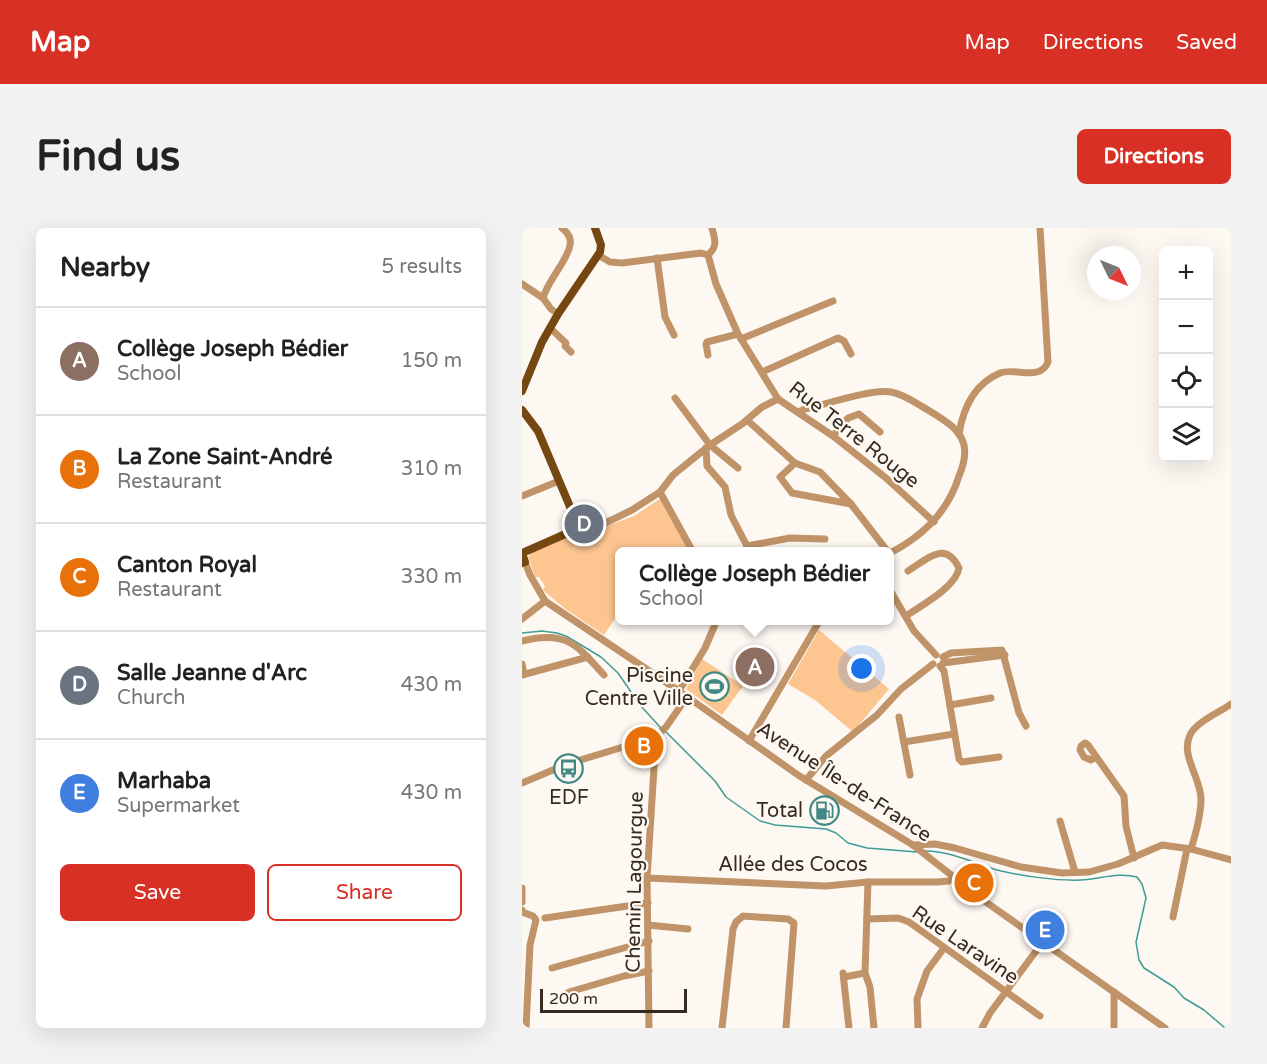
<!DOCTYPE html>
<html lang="en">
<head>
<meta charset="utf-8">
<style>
  body { margin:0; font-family:"Varela Round",sans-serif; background:#f2f2f2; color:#222 }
  .controls { position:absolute; right:18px; top:18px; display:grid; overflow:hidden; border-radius:9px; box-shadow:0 6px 24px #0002 }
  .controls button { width:54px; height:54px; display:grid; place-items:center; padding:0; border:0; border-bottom:2px solid #e0e0e0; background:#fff; color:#222; font:30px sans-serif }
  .compass { position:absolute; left:565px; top:18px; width:54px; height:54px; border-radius:50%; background:#fff; box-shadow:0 6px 24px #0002; rotate:133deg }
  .scale { position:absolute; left:18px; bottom:15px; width:147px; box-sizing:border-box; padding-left:6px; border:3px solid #352a1f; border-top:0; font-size:16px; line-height:21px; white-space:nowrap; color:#352a1f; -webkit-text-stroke:4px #fef8f3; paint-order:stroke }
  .you { position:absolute; left:340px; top:441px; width:21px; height:21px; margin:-15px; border:4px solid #fff; border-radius:50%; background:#1a73e8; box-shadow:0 0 0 9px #1a73e833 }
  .badge { display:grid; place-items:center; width:39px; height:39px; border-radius:50%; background:#d93025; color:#fff; font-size:20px; font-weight:700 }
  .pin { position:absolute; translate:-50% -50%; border:3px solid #fff; box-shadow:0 2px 6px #0006 }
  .popup { position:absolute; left:93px; top:319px; width:279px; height:78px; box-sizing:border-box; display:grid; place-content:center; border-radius:9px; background:#fff; filter:drop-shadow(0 2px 4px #0005); font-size:20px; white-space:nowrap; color:#767676 }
  .popup b { font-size:22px; color:#222 }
  .popup::after { content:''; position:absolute; left:50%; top:100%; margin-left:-12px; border:12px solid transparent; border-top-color:#fff }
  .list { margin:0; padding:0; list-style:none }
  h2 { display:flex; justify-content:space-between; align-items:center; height:78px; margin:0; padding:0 24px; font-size:26px }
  h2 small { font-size:20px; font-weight:400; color:#767676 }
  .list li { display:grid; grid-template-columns:39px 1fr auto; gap:18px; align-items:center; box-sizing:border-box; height:108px; padding:0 24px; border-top:2px solid #e0e0e0 }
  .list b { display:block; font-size:22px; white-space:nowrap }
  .list p { margin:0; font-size:20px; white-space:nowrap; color:#767676 }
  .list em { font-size:20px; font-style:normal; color:#767676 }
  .actions { display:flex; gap:12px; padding:18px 24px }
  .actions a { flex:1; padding:14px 0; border:2px solid #d93025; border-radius:9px; text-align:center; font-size:21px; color:#d93025 }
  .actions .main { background:#d93025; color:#fff }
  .icon { flex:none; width:33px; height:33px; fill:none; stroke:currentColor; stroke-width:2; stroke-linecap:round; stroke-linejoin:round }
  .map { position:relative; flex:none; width:709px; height:800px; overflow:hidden; border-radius:9px }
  header { display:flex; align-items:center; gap:36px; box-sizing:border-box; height:84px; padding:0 30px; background:#d93025; color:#fff }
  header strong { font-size:28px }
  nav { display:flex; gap:33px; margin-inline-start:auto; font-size:21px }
  .intro { display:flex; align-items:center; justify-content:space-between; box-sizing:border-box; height:144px; padding:0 36px }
  h1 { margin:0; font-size:42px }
  .button { padding:15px 27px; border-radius:9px; background:#d93025; color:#fff; font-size:21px; font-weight:700 }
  main { display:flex; gap:36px; padding:0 36px }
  aside { flex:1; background:#fff; border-radius:9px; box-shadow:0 6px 24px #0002 }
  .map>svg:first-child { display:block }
  .green { fill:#fdc590 }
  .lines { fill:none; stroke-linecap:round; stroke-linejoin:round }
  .stream { stroke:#3d9d95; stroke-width:1.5 }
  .minor { stroke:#c09368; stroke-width:7 }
  .major { stroke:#754711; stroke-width:8 }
  .labels { text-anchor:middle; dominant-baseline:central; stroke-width:4.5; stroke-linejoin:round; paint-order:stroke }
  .street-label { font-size:20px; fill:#352a1f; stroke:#fef8f3 }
  .poi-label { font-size:20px; fill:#352a1f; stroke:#fef8f3; text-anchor:end }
</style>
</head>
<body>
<header>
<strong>Map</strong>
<nav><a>Map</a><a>Directions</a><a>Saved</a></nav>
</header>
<div class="intro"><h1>Find us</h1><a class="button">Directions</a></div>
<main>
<aside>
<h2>Nearby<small>5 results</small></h2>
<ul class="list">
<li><span class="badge" style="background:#8d6e63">A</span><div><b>Collège Joseph Bédier</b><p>School</p></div><em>150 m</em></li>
<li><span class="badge" style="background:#e8710a">B</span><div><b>La Zone Saint-André</b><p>Restaurant</p></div><em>310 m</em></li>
<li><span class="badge" style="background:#e8710a">C</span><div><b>Canton Royal</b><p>Restaurant</p></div><em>330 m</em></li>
<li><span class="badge" style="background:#6b7280">D</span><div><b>Salle Jeanne d'Arc</b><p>Church</p></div><em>430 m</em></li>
<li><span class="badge" style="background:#3f7fe0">E</span><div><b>Marhaba</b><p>Supermarket</p></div><em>430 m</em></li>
</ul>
<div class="actions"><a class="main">Save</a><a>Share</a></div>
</aside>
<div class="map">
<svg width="709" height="800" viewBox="0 0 709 800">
  <rect width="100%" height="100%" fill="#fef8f3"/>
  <g class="green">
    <path d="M139 270 167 323 98 324V383L82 407 42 380 21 362 23 358 17 349H13L6 329 10 324 59 303H71L112 288Z"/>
    <path d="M297 402 367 461 331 504 293 472 266 456Z"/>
    <path d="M180 431 221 458 200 487 164 461Z"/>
  </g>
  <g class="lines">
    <g class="stream">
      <path d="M0 405 20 403 35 405 44 408 79 429 96 445 118 477 139 500"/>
      <path d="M143 503 193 553 204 569 238 593 253 597 304 601 314 605 326 615 345 620 395 624"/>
      <path d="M403 623C429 623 452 635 475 642 499 648 535 653 559 652 579 651 595 644 615 649L620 656 624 670 614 714 617 732 622 740 652 759 662 770 682 782 703 800"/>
    </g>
    <g class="minor">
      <path d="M76 27 88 34 100 35 179 25 186 27"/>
      <path d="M186 27 194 56 216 106 256 171 311 208 364 250 412 294"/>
      <path d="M186 27C196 18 193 12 190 0"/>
      <path d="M135 30 143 89 152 107"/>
      <path d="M0 56 21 70"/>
      <path d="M36 86 29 81 21 70C26 52 46 32 48 17 50 9 45 4 40 0"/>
      <path d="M28 100 44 115 43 118 49 124"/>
      <path d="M219 111 311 73"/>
      <path d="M186 127 184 116 185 114 216 106"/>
      <path d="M240 144 316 110 322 113 329 126"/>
      <path d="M153 170 188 217 216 240"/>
      <path d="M276 184 283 181C305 176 348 161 369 164 382 166 395 176 406 182 420 191 438 200 442 217 444 227 441 239 437 248 426 284 401 308 368 325"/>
      <path d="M225 192 273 235 298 244 329 276 366 324"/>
      <path d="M437 206C441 181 452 156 478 145 493 139 518 154 526 134L518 0"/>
      <path d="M311 208 326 190 337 186 358 204"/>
      <path d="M184 220 185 238 203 259 209 287 228 324"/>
      <path d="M273 235 258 249 270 265 329 276"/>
      <path d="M138 264 171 324"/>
      <path d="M0 268 37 253"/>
      <path d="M57 300H73L110 282 138 264 151 247 188 217 220 196 240 179 256 171"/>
      <path d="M225 318 268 310 303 311"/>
      <path d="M3 334 8 347 23 373 157 463 276 547 391 617 461 672 643 800"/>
      <path d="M368 362 392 403 414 427"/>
      <path d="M384 388C400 377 434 359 437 340 423 311 404 332 386 343"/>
      <path d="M0 391 23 373"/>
      <path d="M0 413C44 402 54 416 82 447"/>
      <path d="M421 429 429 425 480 422 497 485 504 498"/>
      <path d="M421 435 483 427"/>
      <path d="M0 436 2 446"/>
      <path d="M418 438 422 443 437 531 440 534 477 529"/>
      <path d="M0 447 66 429"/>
      <path d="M157 463 183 420 195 392"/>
      <path d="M428 477 469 470"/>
      <path d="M377 489 388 547"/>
      <path d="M227 513 298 392"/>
      <path d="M382 514 432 506"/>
      <path d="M574 529 569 532 562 529 558 522 559 518 563 515 566 517 602 568 604 598 612 630"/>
      <path d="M284 552 304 528 355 487 379 461 411 436"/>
      <path d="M0 555 45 536 134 509 144 499 165 469"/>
      <path d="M538 593 553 644"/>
      <path d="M391 617 413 616 433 620 499 639 540 645 567 644 596 636 640 617 669 621 709 632"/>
      <path d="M669 621C674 605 679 588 679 571 679 550 658 527 668 507 674 494 698 484 709 476"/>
      <path d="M125 650 304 658 346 654H416L427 653 431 650"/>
      <path d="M346 654 343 745 348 759 352 800"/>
      <path d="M0 660V674"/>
      <path d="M0 682V684L11 688 14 692 8 717 4 800"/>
      <path d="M651 689 665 621"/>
      <path d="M23 690 126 675"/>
      <path d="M345 691 376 690 387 694 518 788"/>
      <path d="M126 697 166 701"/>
      <path d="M30 740 127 713"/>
      <path d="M321 745 327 800"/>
      <path d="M322 749 343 745"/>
      <path d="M47 764 102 748 127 743"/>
      <path d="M127 800 125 650 134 509"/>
      <path d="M200 800 211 701 214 694 221 688 266 691 272 695 264 800"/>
      <path d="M396 800 395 771 405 743 422 720"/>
      <path d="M460 800 468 785 520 715"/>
      <path d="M592 800V764"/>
    </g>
    <g class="major">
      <path d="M0 163 20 114 36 86 78 24 79 17 73 0"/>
      <path d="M0 182 16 203 57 300 0 325"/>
      <path d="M0 325 3 334 0 335"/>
    </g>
  </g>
  <defs>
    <symbol id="stadium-ring" viewBox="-11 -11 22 22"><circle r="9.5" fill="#fef8f3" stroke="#428986" stroke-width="1.5"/><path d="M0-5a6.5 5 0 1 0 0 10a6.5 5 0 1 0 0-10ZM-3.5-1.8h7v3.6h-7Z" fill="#428986"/></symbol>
    <symbol id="bus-ring" viewBox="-11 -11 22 22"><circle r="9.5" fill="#fef8f3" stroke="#428986" stroke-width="1.5"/><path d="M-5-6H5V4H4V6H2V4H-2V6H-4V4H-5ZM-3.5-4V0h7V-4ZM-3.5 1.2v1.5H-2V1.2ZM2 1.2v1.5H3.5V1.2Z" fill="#428986"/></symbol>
    <symbol id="fuel-ring" viewBox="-11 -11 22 22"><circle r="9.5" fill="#fef8f3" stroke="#428986" stroke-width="1.5"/><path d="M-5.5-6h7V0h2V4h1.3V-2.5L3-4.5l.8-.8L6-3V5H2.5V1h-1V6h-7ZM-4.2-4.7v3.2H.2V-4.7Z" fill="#428986"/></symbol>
  </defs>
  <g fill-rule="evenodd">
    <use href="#stadium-ring" x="176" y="442" width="33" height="33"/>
    <use href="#bus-ring" x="30" y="524" width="33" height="33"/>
    <use href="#fuel-ring" x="286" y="566" width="33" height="33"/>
  </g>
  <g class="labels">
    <g class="street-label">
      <text transform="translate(332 207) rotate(38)">Rue Terre Rouge</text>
      <text transform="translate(322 554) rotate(33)">Avenue Île-de-France</text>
      <text x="271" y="637">Allée des Cocos</text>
      <text transform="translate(113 654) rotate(-89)">Chemin Lagourgue</text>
      <text transform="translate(443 717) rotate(34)">Rue Laravine</text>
    </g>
    <g class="poi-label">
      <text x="171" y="448">Piscine<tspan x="171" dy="23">Centre Ville</tspan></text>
      <text x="47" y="570" text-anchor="middle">EDF</text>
      <text x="281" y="583">Total</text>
    </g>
  </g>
</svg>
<div class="controls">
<button>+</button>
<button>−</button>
<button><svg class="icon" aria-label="locate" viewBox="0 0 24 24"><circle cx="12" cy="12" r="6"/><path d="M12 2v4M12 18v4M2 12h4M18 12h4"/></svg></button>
<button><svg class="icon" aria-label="layers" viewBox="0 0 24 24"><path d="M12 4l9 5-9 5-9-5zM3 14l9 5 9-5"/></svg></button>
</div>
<svg class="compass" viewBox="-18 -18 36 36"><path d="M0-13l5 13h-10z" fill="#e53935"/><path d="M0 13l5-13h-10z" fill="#767676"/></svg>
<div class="scale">200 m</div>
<div class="you"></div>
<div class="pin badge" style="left:233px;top:439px;background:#8d6e63">A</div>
<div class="popup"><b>Collège Joseph Bédier</b>School</div>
<div class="pin badge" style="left:122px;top:518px;background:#e8710a">B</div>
<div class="pin badge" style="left:452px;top:655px;background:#e8710a">C</div>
<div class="pin badge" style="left:62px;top:296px;background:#6b7280">D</div>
<div class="pin badge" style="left:523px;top:702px;background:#3f7fe0">E</div>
</div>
</main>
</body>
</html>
